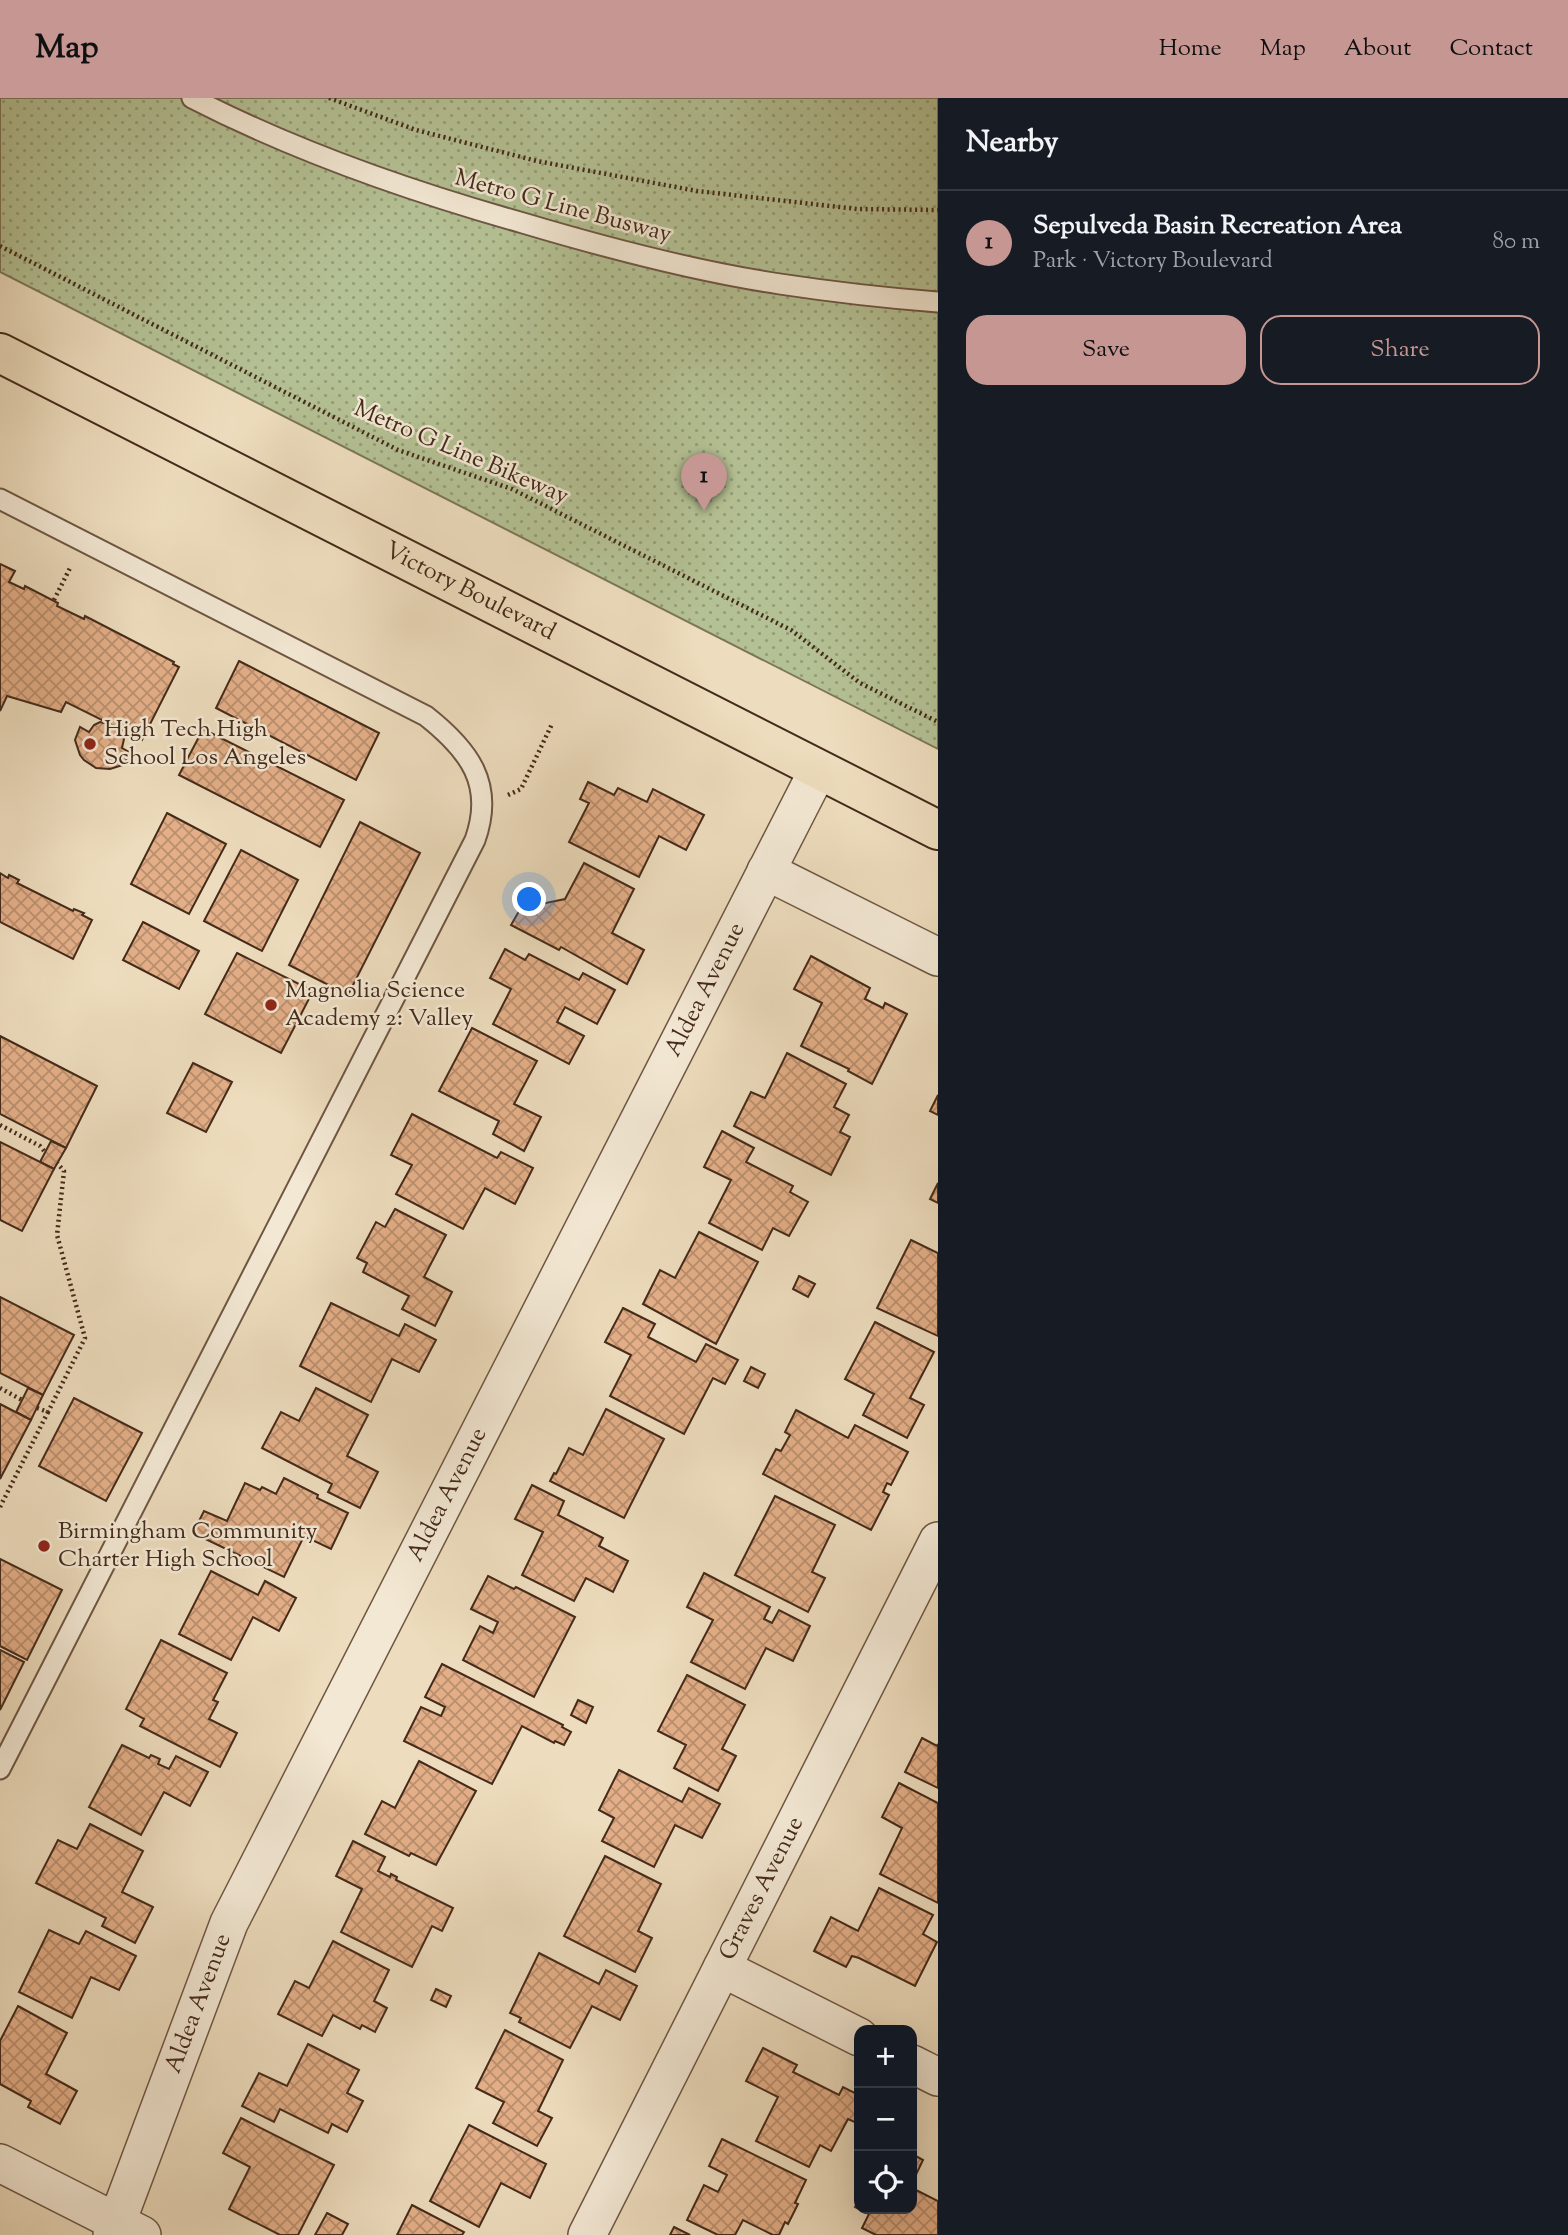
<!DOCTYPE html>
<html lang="en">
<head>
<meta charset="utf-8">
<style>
  body { margin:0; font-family:"Sorts Mill Goudy",serif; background:#20242c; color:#f1f3f6 }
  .controls { position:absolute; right:21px; bottom:21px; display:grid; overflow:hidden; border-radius:14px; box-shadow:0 7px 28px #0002 }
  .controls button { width:63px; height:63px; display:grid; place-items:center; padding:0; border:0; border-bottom:2px solid #363941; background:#171b24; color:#f1f3f6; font:35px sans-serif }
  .you { position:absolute; left:530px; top:802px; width:24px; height:24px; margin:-18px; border:5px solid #fff; border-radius:50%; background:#1a73e8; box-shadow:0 0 0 10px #1a73e833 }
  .badge { display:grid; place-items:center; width:46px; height:46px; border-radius:50%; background:#c59692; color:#111; font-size:23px; font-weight:700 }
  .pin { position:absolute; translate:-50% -58px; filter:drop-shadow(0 2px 4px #0008) }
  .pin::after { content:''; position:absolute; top:37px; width:24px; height:21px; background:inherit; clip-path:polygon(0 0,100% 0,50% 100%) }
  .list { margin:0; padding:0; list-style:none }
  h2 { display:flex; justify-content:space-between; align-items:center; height:91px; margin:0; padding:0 28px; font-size:30px }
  h2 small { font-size:23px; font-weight:400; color:#9ea1a6 }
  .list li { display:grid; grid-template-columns:46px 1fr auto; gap:21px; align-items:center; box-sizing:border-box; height:105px; padding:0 28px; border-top:2px solid #363941 }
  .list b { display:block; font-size:26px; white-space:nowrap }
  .list p { margin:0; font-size:23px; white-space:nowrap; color:#9ea1a6 }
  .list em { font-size:23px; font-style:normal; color:#9ea1a6 }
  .actions { display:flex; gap:14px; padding:21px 28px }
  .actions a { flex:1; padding:16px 0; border:2px solid #c59692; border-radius:21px; text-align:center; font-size:24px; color:#c59692 }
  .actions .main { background:#c59692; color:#111 }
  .icon { flex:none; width:38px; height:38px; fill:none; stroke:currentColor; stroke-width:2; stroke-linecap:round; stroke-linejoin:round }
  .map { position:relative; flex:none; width:938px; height:2137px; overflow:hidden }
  header { display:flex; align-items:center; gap:42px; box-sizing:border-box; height:98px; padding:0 35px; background:#c59692; color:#111 }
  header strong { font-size:33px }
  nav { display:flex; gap:38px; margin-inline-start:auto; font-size:24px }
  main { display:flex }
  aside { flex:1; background:#171b24 }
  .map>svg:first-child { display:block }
  .park { fill:url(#park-dots); stroke:#7c7657; stroke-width:2 }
  .building { fill:url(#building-cross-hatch); stroke:#442a1a; stroke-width:2 }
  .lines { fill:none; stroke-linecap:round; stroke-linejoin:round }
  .service-casing { stroke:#6e5643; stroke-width:23 }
  .minor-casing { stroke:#6e5643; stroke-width:40 }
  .primary-casing { stroke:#442a1a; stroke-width:42 }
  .path { stroke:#442a1a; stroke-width:4.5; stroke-dasharray:2 3.5; stroke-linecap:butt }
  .service { stroke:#f3e8d4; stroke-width:19 }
  .minor { stroke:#f3e8d4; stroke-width:37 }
  .primary { stroke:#eddcbd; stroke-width:38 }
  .poi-dot { fill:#8f2418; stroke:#f3e8d4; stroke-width:2.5 }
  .labels { text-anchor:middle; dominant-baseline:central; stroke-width:5; stroke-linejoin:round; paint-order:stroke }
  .street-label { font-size:24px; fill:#442a1a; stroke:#f3e8d4 }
  .poi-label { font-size:24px; fill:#442a1a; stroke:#f3e8d4; text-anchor:start }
</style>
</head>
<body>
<header>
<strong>Map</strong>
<nav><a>Home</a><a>Map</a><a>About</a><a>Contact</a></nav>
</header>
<main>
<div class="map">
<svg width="938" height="2137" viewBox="0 0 938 2137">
  <defs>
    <pattern id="park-dots" width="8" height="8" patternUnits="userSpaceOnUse" patternTransform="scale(1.75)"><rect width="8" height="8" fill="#b4c194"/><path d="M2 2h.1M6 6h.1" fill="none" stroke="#949d78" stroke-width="1.8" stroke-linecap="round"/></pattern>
    <pattern id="building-cross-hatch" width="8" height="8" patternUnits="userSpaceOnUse" patternTransform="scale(1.75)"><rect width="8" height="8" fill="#e4af88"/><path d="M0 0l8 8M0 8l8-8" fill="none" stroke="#ba8f6e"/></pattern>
  </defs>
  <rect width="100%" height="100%" fill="#eddcbd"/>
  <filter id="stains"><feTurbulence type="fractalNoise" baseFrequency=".00286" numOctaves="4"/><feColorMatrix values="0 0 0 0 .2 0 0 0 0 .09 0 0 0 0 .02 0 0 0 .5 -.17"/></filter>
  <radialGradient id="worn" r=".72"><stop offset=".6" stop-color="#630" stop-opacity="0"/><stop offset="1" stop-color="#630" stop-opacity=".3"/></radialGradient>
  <path class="park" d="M0 0H938V651L0 174Z"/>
  <g class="building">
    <path d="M0 466 15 473 9 484 24 491 25 488 58 505 57 508 84 521 85 518 174 564 173 566 179 569 142 642 66 604 61 614 7 598 0 613Z"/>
    <path d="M239 563 379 635 356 682 216 610Z"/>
    <path d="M100 624 117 628 124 641 122 650 131 655 123 667 110 671 96 670 84 662 80 657 75 642 80 629 89 634 94 627Z"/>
    <path d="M203 631 344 702 320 749 179 677Z"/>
    <path d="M588 684 614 697 618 690 647 704 653 691 704 717 686 752 659 738 639 779 569 744 589 705 580 701Z"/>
    <path d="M167 715 226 746 189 816 131 786Z"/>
    <path d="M360 724 420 755 348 897 289 867Z"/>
    <path d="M241 752 298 782 262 853 204 823Z"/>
    <path d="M584 765 634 791 612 835 644 852 627 886 561 849 559 852 511 827 526 801 529 800 541 806 565 801Z"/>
    <path d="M0 775 8 780 9 777 19 782 17 785 73 813 74 811 84 815 82 817 92 822 73 861 0 824Z"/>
    <path d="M143 824 199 853 179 891 123 862Z"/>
    <path d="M505 851 525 862 529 856 579 882 583 875 615 892 597 926 565 909 557 924 584 938 569 966 493 926 511 891 490 880Z"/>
    <path d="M237 855 313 893 281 955 205 916Z"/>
    <path d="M811 858 870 890 865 901 883 910 885 905 907 916 872 986 848 973 849 971 801 948 822 905 794 891Z"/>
    <path d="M472 930 537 963 514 1006 541 1019 524 1053 493 1036 499 1023 439 993Z"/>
    <path d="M0 938 97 988 66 1050 0 1016Z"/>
    <path d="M787 955 846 986 834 1009 849 1017 840 1034 850 1039 831 1077 734 1028 751 994 765 1000Z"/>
    <path d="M193 965 232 984 206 1034 167 1015Z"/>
    <path d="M938 997V1017L930 1013Z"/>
    <path d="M412 1016 497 1060 501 1054 533 1070 515 1106 485 1090 463 1131 396 1096 412 1067 391 1057Z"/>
    <path d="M722 1033 754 1050 746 1064 793 1088 790 1094 808 1104 789 1138 773 1130 762 1152 709 1125 731 1082 704 1069Z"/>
    <path d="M51 1043 66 1050 54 1071 40 1064Z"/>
    <path d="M0 1044 54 1071 22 1133 0 1122Z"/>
    <path d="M938 1085V1105L930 1101Z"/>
    <path d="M395 1111 446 1137 424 1179 452 1194 435 1228 402 1211 409 1198 363 1174 367 1165 357 1160 376 1124 385 1129Z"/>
    <path d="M699 1134 758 1164 716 1246 643 1206 660 1172 675 1180Z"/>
    <path d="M911 1142 938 1155V1238L877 1210Z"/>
    <path d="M799 1178 815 1186 808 1199 793 1191Z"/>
    <path d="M0 1199 74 1237 43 1297 0 1275Z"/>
    <path d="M331 1205 399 1238 405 1226 436 1242 419 1274 392 1261 371 1304 300 1268Z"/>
    <path d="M623 1210 655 1226 648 1239 696 1264 706 1246 738 1262 725 1286 713 1280 684 1336 610 1298 631 1257 605 1244Z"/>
    <path d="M875 1224 934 1254 910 1300 924 1307 907 1340 863 1317 874 1296 845 1281Z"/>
    <path d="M751 1269 765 1276 758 1290 744 1283Z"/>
    <path d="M28 1290 43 1297 31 1322 16 1314Z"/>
    <path d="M316 1290 368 1317 347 1358 378 1374 360 1410 328 1394 332 1386 262 1350 281 1314 299 1323Z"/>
    <path d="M74 1300 142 1335 106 1403 39 1368Z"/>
    <path d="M0 1306 31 1322 0 1381Z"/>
    <path d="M606 1311 664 1341 624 1420 550 1383 554 1375 556 1376 569 1350 583 1357Z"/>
    <path d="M796 1312 848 1340 855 1327 908 1354 891 1387 887 1385 883 1394 889 1397 871 1432 763 1376 776 1351 781 1353 790 1337 785 1334Z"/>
    <path d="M284 1380 318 1397 317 1400 348 1415 331 1451 304 1438 284 1479 193 1435 204 1413 227 1423 245 1385 260 1392 262 1389 276 1396Z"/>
    <path d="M532 1387 564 1403 558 1417 603 1440 599 1448 628 1463 613 1494 586 1480 574 1503 522 1477 543 1434 515 1421Z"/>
    <path d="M775 1398 835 1427 812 1474 825 1480 808 1514 735 1477Z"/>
    <path d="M0 1461 62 1492 27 1562 0 1548Z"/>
    <path d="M211 1473 258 1497 265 1483 296 1500 279 1533 253 1519 231 1562 179 1536Z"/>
    <path d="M704 1475 770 1509 764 1521 772 1525 779 1512 810 1528 793 1563 766 1550 745 1591 691 1564 713 1522 687 1509Z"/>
    <path d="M488 1478 514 1491 516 1489 575 1519 534 1599 463 1562 480 1528 493 1535 498 1524 471 1511Z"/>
    <path d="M161 1542 227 1575 213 1602 218 1604 209 1621 237 1635 220 1669 140 1628 144 1621 126 1611Z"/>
    <path d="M0 1552 24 1564 0 1612Z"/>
    <path d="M442 1566 563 1627 562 1629 571 1634 564 1647 555 1643 554 1645 522 1628 492 1686 404 1643 421 1609 441 1618 445 1609 425 1599Z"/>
    <path d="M687 1577 745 1607 722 1651 736 1658 718 1693 674 1670 686 1647 658 1633Z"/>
    <path d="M578 1602 593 1609 586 1625 571 1617Z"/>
    <path d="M922 1640 937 1648 938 1646V1690L905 1674Z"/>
    <path d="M122 1647 149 1660 151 1657 160 1661 158 1666 169 1671 176 1658 208 1674 190 1708 164 1694 141 1737 89 1709Z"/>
    <path d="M419 1663 476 1693 436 1767 411 1755 409 1758 365 1736 382 1703 395 1710Z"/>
    <path d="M619 1672 682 1704 689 1690 720 1706 702 1740 675 1727 654 1769 602 1743 614 1720 599 1712Z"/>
    <path d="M899 1685 938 1705V1805L880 1776 902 1730 882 1719Z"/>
    <path d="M90 1726 143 1753 122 1794 153 1809 135 1845 102 1828 106 1820 36 1785 58 1742 77 1751Z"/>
    <path d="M353 1743 385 1759 378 1773 390 1779 391 1776 397 1779 396 1782 453 1810 442 1833 432 1828 412 1869 341 1834 362 1791 336 1778Z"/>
    <path d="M605 1758 661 1786 638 1833 652 1840 635 1874 564 1838Z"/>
    <path d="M879 1790 933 1817 923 1836 937 1844 915 1888 859 1860 852 1858 846 1869 814 1853 831 1819 858 1833Z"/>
    <path d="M49 1832 79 1846 86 1833 136 1858 119 1892 91 1879 72 1920 19 1894Z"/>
    <path d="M333 1843 389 1872 374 1903 387 1910 375 1934 362 1927 360 1931 333 1917 322 1938 278 1916 295 1883 309 1890Z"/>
    <path d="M539 1855 599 1886 606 1872 637 1888 620 1922 592 1908 570 1950 519 1924 521 1920 510 1915Z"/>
    <path d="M436 1891 451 1898 446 1909 431 1902Z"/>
    <path d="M18 1908 67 1935 46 1976 77 1993 60 2026 28 2009 31 2003 0 1986V1943Z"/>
    <path d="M505 1932 563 1962 538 2013 552 2020 537 2048 493 2025 504 2004 476 1990Z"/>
    <path d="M308 1946 359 1972 347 1995 363 2003 347 2034 332 2026 328 2035 280 2011 274 2024 242 2008 259 1975 287 1988Z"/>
    <path d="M763 1950 797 1967 793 1974 839 1997 843 1989 859 1997V2026L848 2021 831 2053 820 2047 809 2069 756 2043 778 1999 746 1983Z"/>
    <path d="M241 2020 334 2067 298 2137H280L229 2111 250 2069 223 2055Z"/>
    <path d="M469 2027 546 2066 530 2100 501 2085 479 2129 430 2103Z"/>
    <path d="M722 2041 806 2082 795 2105 798 2106 788 2126 785 2124 779 2137H773L743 2122 735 2137H718L687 2122 704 2087 718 2094 727 2077 709 2068Z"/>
    <path d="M912 2056 923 2062 912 2085Z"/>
    <path d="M912 2090 938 2103V2137H876L862 2130 869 2116 855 2109 859 2101V2111H912Z"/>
    <path d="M412 2107 464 2134 462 2137H397Z"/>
    <path d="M327 2115 348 2126 342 2137H315Z"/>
    <path d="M674 2129 690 2137H670Z"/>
  </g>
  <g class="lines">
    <defs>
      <g id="service">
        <path d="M192 0C297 54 409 93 523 125 607 150 693 173 780 186 833 194 885 200 938 204"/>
        <path d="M0 401 426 618C469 652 495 686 475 742L0 1671"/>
      </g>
      <g id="minor">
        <path d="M766 773 938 859"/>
        <path d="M722 1870 859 1939"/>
        <path d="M912 1966 938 1979"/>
        <path d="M0 2065 142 2137"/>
        <path id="s1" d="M112 2137 229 1825 818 672"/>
        <path id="s2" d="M587 2137 938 1443"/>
      </g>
      <g id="primary">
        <path id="s3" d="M0 255 938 732"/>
      </g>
    </defs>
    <use href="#service" class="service-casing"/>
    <use href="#minor" class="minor-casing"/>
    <use href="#primary" class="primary-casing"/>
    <g class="path">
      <path d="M329 0 416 32 537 63 697 93 857 111 938 112"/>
      <path d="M0 148 398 352 512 391 791 532 860 585 938 624"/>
      <path d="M54 502 71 468"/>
      <path d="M508 697 521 691 552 626"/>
      <path d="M0 1027 40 1048 45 1054"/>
      <path d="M0 1290 22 1302"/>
      <path d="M37 1310 48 1314 85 1240 57 1137 64 1073 57 1065"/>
      <path d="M0 1409 48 1314"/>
    </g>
    <use href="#service" class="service"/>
    <use href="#minor" class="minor"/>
    <use href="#primary" class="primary"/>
  </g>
  <g class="poi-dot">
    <circle cx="90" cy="646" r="7"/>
    <circle cx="271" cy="907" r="7"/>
    <circle cx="44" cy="1448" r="7"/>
  </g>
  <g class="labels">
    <g class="street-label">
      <text transform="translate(563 109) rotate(15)">Metro G Line Busway</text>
      <text transform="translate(461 355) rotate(23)">Metro G Line Bikeway</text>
      <text stroke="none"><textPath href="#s3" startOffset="527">Victory Boulevard</textPath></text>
      <text stroke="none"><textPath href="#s1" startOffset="1381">Aldea Avenue</textPath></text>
      <text stroke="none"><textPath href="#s1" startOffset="814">Aldea Avenue</textPath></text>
      <text stroke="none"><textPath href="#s2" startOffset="388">Graves Avenue</textPath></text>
      <text stroke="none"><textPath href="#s1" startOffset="247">Aldea Avenue</textPath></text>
    </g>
    <g class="poi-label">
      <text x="104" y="632">High Tech High<tspan x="104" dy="28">School Los Angeles</tspan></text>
      <text x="285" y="893">Magnolia Science<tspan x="285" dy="28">Academy 2: Valley</tspan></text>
      <text x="58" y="1434">Birmingham Community<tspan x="58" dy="28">Charter High School</tspan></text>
    </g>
  </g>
  <rect width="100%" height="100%" filter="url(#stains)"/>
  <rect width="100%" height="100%" fill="url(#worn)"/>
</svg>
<div class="controls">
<button>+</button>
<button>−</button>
<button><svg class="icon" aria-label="locate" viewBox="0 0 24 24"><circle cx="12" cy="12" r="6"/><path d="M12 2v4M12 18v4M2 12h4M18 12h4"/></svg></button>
</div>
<div class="you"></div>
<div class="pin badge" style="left:704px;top:413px">1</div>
</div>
<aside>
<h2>Nearby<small></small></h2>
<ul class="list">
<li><span class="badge">1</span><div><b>Sepulveda Basin Recreation Area</b><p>Park · Victory Boulevard</p></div><em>80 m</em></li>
</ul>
<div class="actions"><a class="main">Save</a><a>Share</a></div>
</aside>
</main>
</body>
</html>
